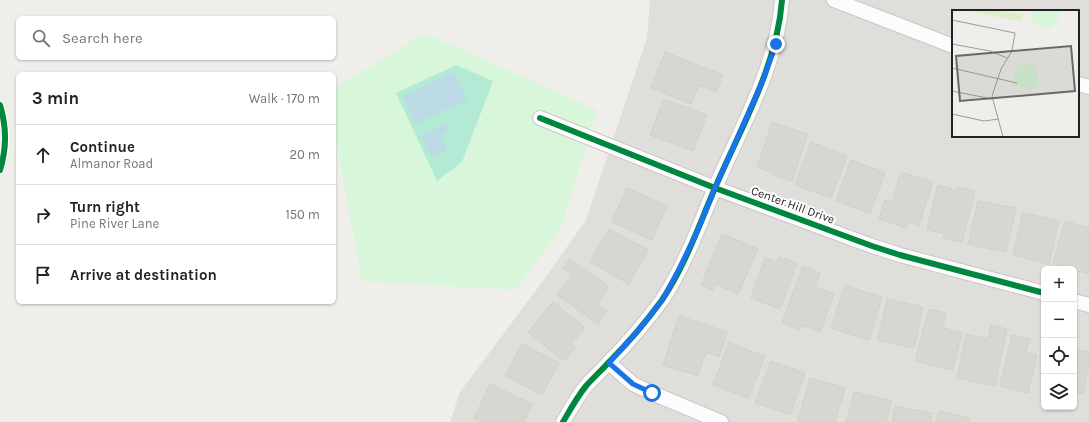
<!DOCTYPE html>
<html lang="en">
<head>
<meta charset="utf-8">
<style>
  body { margin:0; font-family:Karla,sans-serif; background:#f6f6f6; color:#222 }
  .controls { position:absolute; right:12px; bottom:12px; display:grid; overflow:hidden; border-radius:6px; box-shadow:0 1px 3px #0004 }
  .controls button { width:36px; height:36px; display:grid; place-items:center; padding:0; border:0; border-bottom:1px solid #e0e0e0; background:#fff; color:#222; font:20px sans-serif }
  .stop { position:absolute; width:12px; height:12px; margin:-9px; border:3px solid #1a73e8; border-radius:50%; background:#fff }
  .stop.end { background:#1a73e8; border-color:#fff; box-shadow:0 1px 4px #0008 }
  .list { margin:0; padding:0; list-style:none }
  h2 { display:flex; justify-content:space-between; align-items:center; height:52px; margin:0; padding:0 16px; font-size:17px }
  h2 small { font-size:13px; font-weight:400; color:#767676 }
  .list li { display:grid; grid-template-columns:26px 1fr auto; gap:12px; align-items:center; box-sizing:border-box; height:60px; padding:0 16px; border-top:1px solid #e0e0e0 }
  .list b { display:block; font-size:15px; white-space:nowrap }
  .list p { margin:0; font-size:13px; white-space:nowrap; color:#767676 }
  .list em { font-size:13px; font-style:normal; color:#767676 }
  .icon { flex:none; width:22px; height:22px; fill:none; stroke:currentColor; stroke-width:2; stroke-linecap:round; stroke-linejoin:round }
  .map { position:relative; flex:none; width:1089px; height:422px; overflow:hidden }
  .search { position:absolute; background:#fff; box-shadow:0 1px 3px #0004; left:16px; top:16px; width:320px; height:44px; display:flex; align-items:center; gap:10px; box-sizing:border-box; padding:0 14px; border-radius:6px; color:#767676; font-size:15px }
  .panel { position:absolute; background:#fff; box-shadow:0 1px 3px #0004; left:16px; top:72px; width:320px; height:232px; border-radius:6px }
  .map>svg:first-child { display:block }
  .residential { fill:#dfdedb; fill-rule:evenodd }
  .park { fill:#d8f6d9 }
  .pitch { fill:#b3ead5 }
  .water { fill:#bcdae4 }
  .building { fill:#d8d6d3; stroke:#d3d0cb }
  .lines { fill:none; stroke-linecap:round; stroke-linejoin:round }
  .minor-casing { stroke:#c9c8c6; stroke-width:16 }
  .minor { stroke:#fdfcfc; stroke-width:14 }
  .cycleway-casing { stroke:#fff; stroke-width:8 }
  .cycleway { stroke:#00873e; stroke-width:6 }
  .route { stroke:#1a73e8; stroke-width:5 }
  .labels { text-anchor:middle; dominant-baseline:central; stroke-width:4; stroke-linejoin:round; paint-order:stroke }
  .street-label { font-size:12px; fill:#222; stroke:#fff }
  .inset-road { fill:none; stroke:#9e9c9a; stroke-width:1 }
  .view { fill:#6a6968; fill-opacity:0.15; stroke:#6a6968; stroke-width:2 }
  .inset-edge { fill:none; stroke:#222; stroke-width:2 }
</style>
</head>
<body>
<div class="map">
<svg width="1089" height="422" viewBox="0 0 1089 422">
  <rect width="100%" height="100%" fill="#f0eeea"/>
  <path class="residential" d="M650 0H1089V422H450L460 392 543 281 586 220 647 38ZM953 11H1078V136H953ZM1044 269H1074V407H1044Z"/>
  <path class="park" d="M425 33 597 110 561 228 516 290 362 281 334 131V89Z"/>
  <path class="pitch" d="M456 65 493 81 462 162 437 181 396 93Z"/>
  <g class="water">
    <path d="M454 72 468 100 415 124 403 96Z"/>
    <path d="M445 124 449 132 441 136 448 150 431 157 421 135Z"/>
  </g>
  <g class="building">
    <path d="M665 52 723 75 716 92 699 85 691 104 651 88Z"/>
    <path d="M664 99 707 115 693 151 650 135Z"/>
    <path d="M772 122 808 134 792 181 773 175 774 173 757 167Z"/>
    <path d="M811 142 847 156 831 198 795 185Z"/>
    <path d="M851 160 885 173 870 213 836 201Z"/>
    <path d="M901 172 933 182 919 225 908 221 906 228 879 219 885 200 892 203Z"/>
    <path d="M938 185 957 190 958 187 975 191 962 242 943 238 944 234 927 229Z"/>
    <path d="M627 188 667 206 652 240 612 222Z"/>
    <path d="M978 201 1016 208 1006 252 968 244Z"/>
    <path d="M1023 213 1059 221 1049 264 1013 255Z"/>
    <path d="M1065 221 1089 228V274L1074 270V269L1053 264Z"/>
    <path d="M609 229 648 250 629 284 590 262Z"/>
    <path d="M722 234 758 249 738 294 715 284 713 290 701 285Z"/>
    <path d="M779 257 797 263 780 309 751 298 765 258 777 262Z"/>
    <path d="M570 259 609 287 597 304 607 311 598 324 557 295 572 274 563 268Z"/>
    <path d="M803 266 820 273 815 287 834 294 820 332 802 325 800 330 782 323Z"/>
    <path d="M845 285 882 297 869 340 831 328Z"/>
    <path d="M887 299 923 307 914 348 878 340Z"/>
    <path d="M553 302 585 328 571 344 575 347 564 361 528 332Z"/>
    <path d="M929 309 946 313 943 328 962 333 953 370 915 361Z"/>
    <path d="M679 316 727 332 719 357 706 352 698 376 663 365Z"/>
    <path d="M991 325 1007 329 995 386 957 378 966 334 988 339Z"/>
    <path d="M1012 335 1030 339 1026 352 1037 355 1028 393 1000 386Z"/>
    <path d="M729 343 765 356 749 398 713 385Z"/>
    <path d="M522 344 559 363 542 395 505 376Z"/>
    <path d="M1074 349 1089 352V365L1083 394 1074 392Z"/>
    <path d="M771 361 805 373 790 415 755 403Z"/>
    <path d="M810 378 845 388 835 422 798 421Z"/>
    <path d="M490 384 532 404 524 422H481L474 419Z"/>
    <path d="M854 392 892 401 886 422H846Z"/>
    <path d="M895 406 932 413 930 422H892Z"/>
    <path d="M939 411 970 418 969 422H936Z"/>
  </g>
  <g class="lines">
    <defs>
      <g id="minor">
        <path d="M834 0 953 46"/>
        <path d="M1078 84 1089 87"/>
        <path d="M540 118 715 188 872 246 900 255 1044 293"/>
        <path d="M1074 301 1089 305"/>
        <path d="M609 363 633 384 652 393 721 422"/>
        <path d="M563 422C570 410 577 397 586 386 593 378 602 370 609 362 628 343 646 322 662 300 685 266 699 225 715 188 741 127 777 67 782 0"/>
      </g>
    </defs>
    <use href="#minor" class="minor-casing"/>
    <use href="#minor" class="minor"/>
    <defs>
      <g id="cycleway">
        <path d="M0 105C7 128 7 148 0 170"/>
        <path d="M540 118 715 188 872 246 900 255 1044 293"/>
        <path d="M563 422C570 410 577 397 586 386 593 378 602 370 609 362 628 343 646 322 662 300 685 266 699 225 715 188 741 127 777 67 782 0"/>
      </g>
    </defs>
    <use href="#cycleway" class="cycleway-casing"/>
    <use href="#cycleway" class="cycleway"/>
  </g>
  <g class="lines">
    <path class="route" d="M652 393 633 384 609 363 642 326 663 299 679 269 698 230 715 188 763 80 776 44"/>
  </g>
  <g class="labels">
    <g class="street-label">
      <text transform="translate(793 205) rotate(20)">Center Hill Drive</text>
    </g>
  </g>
  <g transform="translate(952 10)">
    <rect width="127" height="127" fill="#f0eeea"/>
    <path d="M10 0H50L72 5 67 11Z" fill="#dbefc7"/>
    <path d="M77 0H110V4L99 18 83 15ZM82 54 88 74 78 81 59 75 66 55Z" fill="#d8f6d9"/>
    <path class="inset-road" d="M0 10 63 23 60 41 49 59 40 86 51 127M0 34 38 41 55 48M0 58 65 73M0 81 40 89M0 104 32 111 47 109"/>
    <path class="view" d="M119 36 123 81 8 91 4 46Z"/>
    <rect width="127" height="127" class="inset-edge"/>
  </g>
</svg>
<div class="controls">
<button>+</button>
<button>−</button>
<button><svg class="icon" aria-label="locate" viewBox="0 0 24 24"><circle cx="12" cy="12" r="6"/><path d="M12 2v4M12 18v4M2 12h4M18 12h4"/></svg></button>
<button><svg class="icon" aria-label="layers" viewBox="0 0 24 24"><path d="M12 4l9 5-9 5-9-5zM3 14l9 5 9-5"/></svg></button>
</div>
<div class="stop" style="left:652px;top:393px"></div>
<div class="stop end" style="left:776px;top:44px"></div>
<div class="search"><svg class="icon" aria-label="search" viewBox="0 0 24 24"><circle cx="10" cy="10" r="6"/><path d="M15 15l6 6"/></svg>Search here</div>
<section class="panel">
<h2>3 min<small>Walk · 170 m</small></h2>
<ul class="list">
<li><svg class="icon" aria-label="ahead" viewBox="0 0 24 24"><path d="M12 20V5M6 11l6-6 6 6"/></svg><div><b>Continue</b><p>Almanor Road</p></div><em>20 m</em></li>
<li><svg class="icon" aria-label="right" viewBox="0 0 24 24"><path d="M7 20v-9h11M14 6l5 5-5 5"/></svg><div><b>Turn right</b><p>Pine River Lane</p></div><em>150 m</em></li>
<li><svg class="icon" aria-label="arrive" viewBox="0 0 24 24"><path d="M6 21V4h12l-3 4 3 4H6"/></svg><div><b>Arrive at destination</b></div></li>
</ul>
</section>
</div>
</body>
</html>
